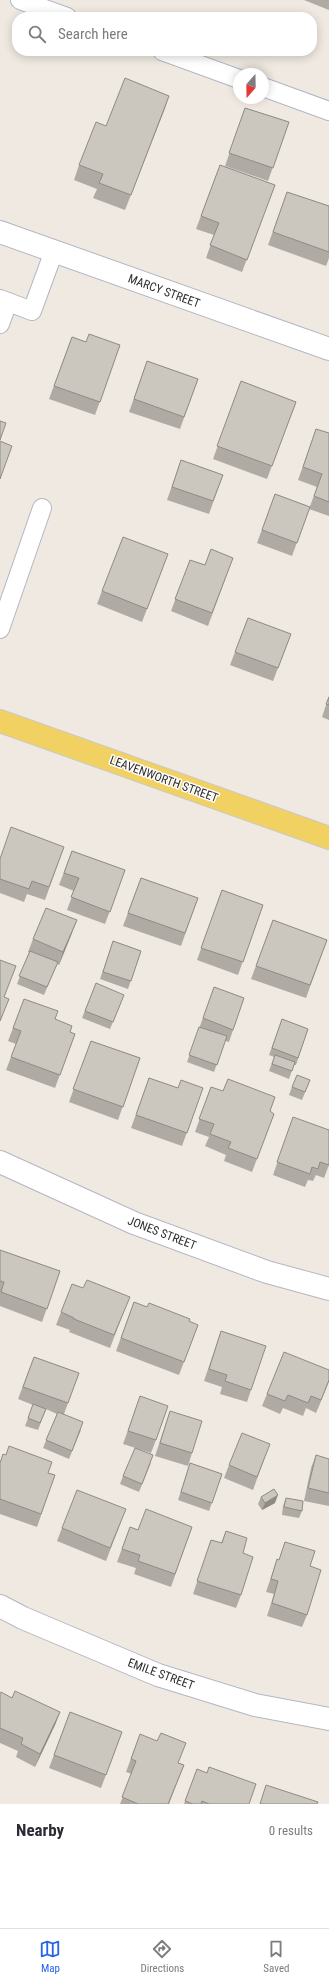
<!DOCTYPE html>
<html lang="en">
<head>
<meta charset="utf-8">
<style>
  body { margin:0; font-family:"Roboto Condensed",sans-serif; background:#f7f7f7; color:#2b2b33 }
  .compass { position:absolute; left:233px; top:68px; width:36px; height:36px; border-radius:50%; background:#fff; box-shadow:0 2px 10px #0003; rotate:200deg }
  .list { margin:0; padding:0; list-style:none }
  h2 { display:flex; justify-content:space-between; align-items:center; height:52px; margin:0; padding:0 16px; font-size:17px }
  h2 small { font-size:13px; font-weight:400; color:#7c7c81 }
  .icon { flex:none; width:22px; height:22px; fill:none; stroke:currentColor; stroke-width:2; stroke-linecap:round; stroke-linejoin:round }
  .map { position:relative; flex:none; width:329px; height:1804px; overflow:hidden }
  .search { position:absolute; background:#fff; box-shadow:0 2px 10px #0003; left:12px; right:12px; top:12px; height:44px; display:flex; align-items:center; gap:10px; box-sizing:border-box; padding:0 14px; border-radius:16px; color:#7c7c81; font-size:15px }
  .sheet { height:124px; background:#fff }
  nav { display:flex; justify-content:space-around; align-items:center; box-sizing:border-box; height:56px; border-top:1px solid #e1e1e2; background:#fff; font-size:11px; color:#7c7c81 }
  nav a { display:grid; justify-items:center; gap:2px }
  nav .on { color:#2563eb }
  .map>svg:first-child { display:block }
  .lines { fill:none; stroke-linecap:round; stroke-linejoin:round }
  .service-casing { stroke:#b4b7c1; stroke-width:20 }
  .minor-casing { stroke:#b4b7c1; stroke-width:24 }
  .primary-casing { stroke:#c9c9c9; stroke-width:24 }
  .service { stroke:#fff; stroke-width:18 }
  .minor { stroke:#fff; stroke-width:22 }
  .primary { stroke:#f2d163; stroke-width:22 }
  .wall { fill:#afaba4 }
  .shaded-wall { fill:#8e8b86 }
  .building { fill:#cbc7bf; stroke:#8e8b86 }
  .labels { text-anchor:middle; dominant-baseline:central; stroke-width:3; stroke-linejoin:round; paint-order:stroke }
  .street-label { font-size:12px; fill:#2e2e2e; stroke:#fff }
</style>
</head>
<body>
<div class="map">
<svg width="329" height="1804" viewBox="0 0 329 1804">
  <rect width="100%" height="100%" fill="#efe9e1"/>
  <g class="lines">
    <defs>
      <g id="service">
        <path d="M20 0 67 17"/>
        <path d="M162 51 239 79"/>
        <path d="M263 87 329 111"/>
        <path d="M0 299 32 311 54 251"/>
        <path d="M0 324 8 302"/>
        <path d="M0 629 42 508"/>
      </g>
      <g id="minor">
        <path d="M0 232 329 349"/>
        <path d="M0 1162 134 1223 267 1272 329 1289"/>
        <path d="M0 1606 23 1618 158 1675 255 1705 329 1719"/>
      </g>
      <path id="primary" d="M0 721 329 838"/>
    </defs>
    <use href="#service" class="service-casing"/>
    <use href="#minor" class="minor-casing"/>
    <use href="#primary" class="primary-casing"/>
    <use href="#service" class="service"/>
    <use href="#minor" class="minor"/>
    <use href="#primary" class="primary"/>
  </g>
  <g class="wall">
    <path d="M304 0H329V10Z"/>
    <path d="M169 96 125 210 93 198 97 189 74 180 79 165 106 126Z"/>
    <path d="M245 108 289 122 268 181 225 166Z"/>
    <path d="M220 165 275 185 242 272 206 258 214 235 196 229Z"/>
    <path d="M287 192 329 206V258L326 266 268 245Z"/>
    <path d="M72 337 86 342 120 345 95 415 49 399Z"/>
    <path d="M147 361 198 379 180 429 129 412Z"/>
    <path d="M241 381 296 402 267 479 213 459Z"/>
    <path d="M316 429 329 433V516L309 509 317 487 298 480Z"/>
    <path d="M181 460 223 475 209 514 167 500Z"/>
    <path d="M275 494 310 507 292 556 257 543Z"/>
    <path d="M233 558 208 626 171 611 190 560 205 565Z"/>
    <path d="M163 567 142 622 97 604 102 591Z"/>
    <path d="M248 618 291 634 273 681 230 665Z"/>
    <path d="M329 696V720L322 717Z"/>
    <path d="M64 847 45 900 27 894 24 902 0 893V859Z"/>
    <path d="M72 851 125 870 105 924 67 910 74 891 59 885Z"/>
    <path d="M141 878 198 898 181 946 123 926Z"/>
    <path d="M222 890 263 905 238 975 197 960Z"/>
    <path d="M273 920 327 940 306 998 251 979Z"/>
    <path d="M72 933 59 965 57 964 44 995 17 984 29 952H28L33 939Z"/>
    <path d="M113 941 141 951 128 989 100 979Z"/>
    <path d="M96 983 121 1003 110 1029 82 1018Z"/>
    <path d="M214 987 244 998 229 1042 225 1041 214 1072 187 1062Z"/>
    <path d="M24 999 55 1019 70 1032 75 1034 55 1088 6 1070 16 1044 8 1041Z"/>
    <path d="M282 1019 308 1029 296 1065H294L289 1079 269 1071 274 1057 269 1055Z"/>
    <path d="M91 1041 140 1058 118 1120 69 1102Z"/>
    <path d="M149 1078 178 1088H203L182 1146 131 1128Z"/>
    <path d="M310 1080 302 1100 289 1095 292 1087Z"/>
    <path d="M211 1087 274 1114 252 1172 224 1161 226 1155 205 1146 209 1137 195 1132Z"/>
    <path d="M293 1117 329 1165 324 1178 316 1175 313 1181 308 1180 305 1187 273 1175Z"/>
    <path d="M0 1250 60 1271 42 1322 0 1306Z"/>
    <path d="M134 1302 147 1307 198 1325 179 1375 116 1351Z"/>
    <path d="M125 1309 110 1348 69 1332 70 1330 56 1325 61 1312Z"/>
    <path d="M221 1331 251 1390 247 1402 220 1394 222 1387 204 1381Z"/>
    <path d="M34 1357 79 1373 64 1414 81 1430 69 1459 43 1448 57 1414 46 1409 38 1430 25 1426 33 1405 18 1399Z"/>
    <path d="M329 1381 316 1413 306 1408 303 1416 283 1408 280 1414 262 1406 267 1394Z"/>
    <path d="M140 1396 156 1440 151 1453 123 1444Z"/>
    <path d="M170 1411 192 1453 188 1466 155 1456Z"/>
    <path d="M316 1455 329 1459V1506L304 1501 311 1468Z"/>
    <path d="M265 1457 253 1490 224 1478 229 1465Z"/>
    <path d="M0 1463 48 1473 55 1475 37 1527 0 1514Z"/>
    <path d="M151 1463 139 1492 120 1484 123 1476Z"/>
    <path d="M190 1463 222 1474 209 1511 178 1500Z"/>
    <path d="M261 1497 275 1503 262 1510 258 1504Z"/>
    <path d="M286 1498 302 1511 299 1518 282 1515 283 1506Z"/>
    <path d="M121 1522 106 1561 57 1541 62 1528Z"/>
    <path d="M130 1527 138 1530 192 1527 171 1587 134 1574 136 1568 117 1562Z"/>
    <path d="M226 1531 243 1553 241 1595 236 1608 193 1594 211 1540 221 1543Z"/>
    <path d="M285 1542 310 1566 307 1615 302 1627 267 1616 274 1594 266 1592 277 1559 279 1560Z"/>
    <path d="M0 1694 12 1698 60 1712 55 1725 35 1767 16 1757 18 1751 0 1743Z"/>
    <path d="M70 1712 122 1732 101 1788 49 1768Z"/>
    <path d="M140 1734 179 1763 184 1765 169 1804H120L132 1774 126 1772Z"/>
    <path d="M197 1769 249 1804H184Z"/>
  </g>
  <g class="shaded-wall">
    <path d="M169 96 164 111 125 210 131 195Z"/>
    <path d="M77 920 72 933 59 965 63 952Z"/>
    <path d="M329 1380V1381L316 1413 321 1400Z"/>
    <path d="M278 1495 275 1503 262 1510 265 1503Z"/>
    <path d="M60 1712 55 1725 35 1767 40 1754Z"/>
  </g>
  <g class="building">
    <path d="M125 78 169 96 131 195 99 183 103 174 79 165 96 122 106 126Z"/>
    <path d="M245 108 289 122 273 168 229 153Z"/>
    <path d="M220 165 275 185 247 260 210 245 219 223 201 216Z"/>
    <path d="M287 192 329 206V252L273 232Z"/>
    <path d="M89 334 120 345 100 402 54 386 72 337 86 342Z"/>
    <path d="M147 361 198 379 184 417 134 399Z"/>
    <path d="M241 381 296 402 272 466 217 446Z"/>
    <path d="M0 421 6 423 0 440Z"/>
    <path d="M316 429 329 433V502L314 496 322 474 303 467Z"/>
    <path d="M0 441 12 446 0 479Z"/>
    <path d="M181 460 223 475 213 501 172 487Z"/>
    <path d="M275 494 310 507 297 543 262 530Z"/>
    <path d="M123 537 168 554 147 609 102 591Z"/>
    <path d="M211 549 233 558 212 613 175 599 190 560 205 565Z"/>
    <path d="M248 618 291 634 278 668 235 652Z"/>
    <path d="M329 697V705L326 704Z"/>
    <path d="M11 827 64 847 49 887 32 881 29 889 0 879V859Z"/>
    <path d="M72 851 125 870 110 912 71 897 79 878 64 873Z"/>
    <path d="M141 878 198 898 185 933 128 913Z"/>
    <path d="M222 890 263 905 243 962 201 948Z"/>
    <path d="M46 908 77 920 63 952 33 939Z"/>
    <path d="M273 920 327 940 310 985 256 966Z"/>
    <path d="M113 941 141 951 131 981 103 972Z"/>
    <path d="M30 951 58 962 47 987 19 976Z"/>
    <path d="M0 960 16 966 4 997 9 999 0 1021Z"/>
    <path d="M96 983 124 995 113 1022 85 1011Z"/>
    <path d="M214 987 244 998 233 1030 203 1018Z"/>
    <path d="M24 999 58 1011 55 1019 72 1026 70 1032 75 1034 60 1075 11 1057 21 1031 13 1028Z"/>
    <path d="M282 1019 308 1029 298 1058 272 1048Z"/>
    <path d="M199 1027 227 1036 217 1065 189 1055Z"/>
    <path d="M91 1041 140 1058 123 1107 73 1089Z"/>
    <path d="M275 1055 295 1062 292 1071 272 1064Z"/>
    <path d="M297 1075 310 1080 305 1092 292 1087Z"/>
    <path d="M149 1078 178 1088 181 1080 203 1088 187 1133 136 1115Z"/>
    <path d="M228 1079 275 1097 270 1111 274 1114 257 1159 228 1148 231 1142 210 1134 214 1124 199 1119 211 1087 223 1091Z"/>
    <path d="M293 1117 329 1130V1165L320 1162 318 1169 312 1167 310 1174 277 1162Z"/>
    <path d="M0 1250 60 1271 47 1309 1 1292 4 1282 0 1281Z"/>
    <path d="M87 1280 130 1297 114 1335 74 1319V1318L61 1312 72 1284 83 1288Z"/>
    <path d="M134 1302 147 1307 149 1303 190 1319 189 1321 198 1325 184 1362 121 1338Z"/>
    <path d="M221 1331 266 1346 251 1390 225 1381 227 1375 209 1369Z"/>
    <path d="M284 1352 329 1370V1380L321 1400 311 1396 308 1403 288 1395 285 1401 267 1394Z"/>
    <path d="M34 1357 79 1373 68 1403 23 1387Z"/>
    <path d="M140 1396 168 1406 156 1440 128 1431Z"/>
    <path d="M33 1404 46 1409 40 1423 28 1418Z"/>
    <path d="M170 1411 202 1421 192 1453 160 1443Z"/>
    <path d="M58 1412 83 1422 72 1451 46 1440Z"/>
    <path d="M242 1433 270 1444 257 1477 229 1465Z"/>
    <path d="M9 1446 52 1462 48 1473 55 1475 41 1514 0 1499V1463L3 1454 6 1455Z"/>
    <path d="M135 1448 153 1455 142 1484 123 1476Z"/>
    <path d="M316 1455 329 1459V1493L308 1488Z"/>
    <path d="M190 1463 222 1474 212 1503 181 1492Z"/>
    <path d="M274 1489 278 1495 265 1503 261 1497Z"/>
    <path d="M77 1490 126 1509 110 1548 62 1528Z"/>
    <path d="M286 1498 303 1501 302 1511 284 1507Z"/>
    <path d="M146 1509 192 1527 175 1574 138 1561 140 1555 122 1549 130 1527 138 1530Z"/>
    <path d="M226 1531 247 1538 243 1553 253 1557 241 1595 197 1581 211 1540 222 1543Z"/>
    <path d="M285 1542 315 1551 310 1566 321 1570 307 1615 272 1603 278 1581 271 1579 277 1559 279 1560Z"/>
    <path d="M15 1691 60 1712 40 1754 21 1744 23 1738 0 1728V1694L1 1692 12 1698Z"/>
    <path d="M70 1712 122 1732 106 1775 54 1755Z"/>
    <path d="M161 1733 186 1743 178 1763 184 1765 168 1804H138L122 1797 136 1761 131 1759 140 1734 157 1741Z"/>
    <path d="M209 1767 256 1784 249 1804H209L202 1801 201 1804H193L185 1801 197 1769 207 1773Z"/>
    <path d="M266 1785 318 1802 317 1804H260Z"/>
  </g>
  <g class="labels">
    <g class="street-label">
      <text transform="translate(164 291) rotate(20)">MARCY STREET</text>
      <text transform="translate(164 779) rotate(20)">LEAVENWORTH STREET</text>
      <text transform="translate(162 1233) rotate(21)">JONES STREET</text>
      <text transform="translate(161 1674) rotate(20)">EMILE STREET</text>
    </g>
  </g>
</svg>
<svg class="compass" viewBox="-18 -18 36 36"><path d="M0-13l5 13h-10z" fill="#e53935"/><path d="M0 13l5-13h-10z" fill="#7c7c81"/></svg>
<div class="search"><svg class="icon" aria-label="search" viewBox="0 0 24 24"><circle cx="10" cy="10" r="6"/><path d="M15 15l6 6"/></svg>Search here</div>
</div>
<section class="sheet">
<h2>Nearby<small>0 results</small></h2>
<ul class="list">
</ul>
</section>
<nav>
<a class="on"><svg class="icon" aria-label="map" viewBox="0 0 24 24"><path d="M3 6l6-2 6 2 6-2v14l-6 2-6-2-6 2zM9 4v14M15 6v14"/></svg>Map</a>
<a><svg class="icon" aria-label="directions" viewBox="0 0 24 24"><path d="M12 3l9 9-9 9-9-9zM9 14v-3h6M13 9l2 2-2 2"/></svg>Directions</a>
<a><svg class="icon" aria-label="saved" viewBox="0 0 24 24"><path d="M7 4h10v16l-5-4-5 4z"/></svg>Saved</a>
</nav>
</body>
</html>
